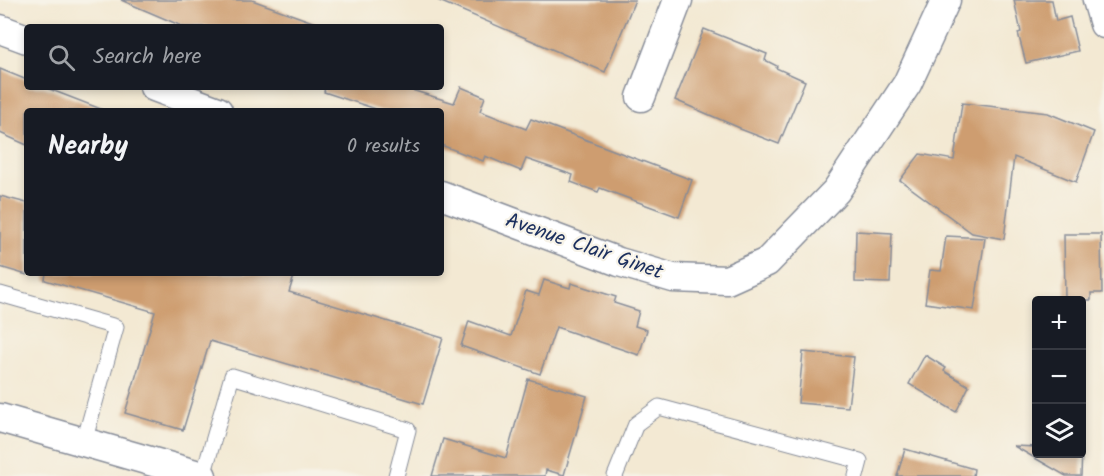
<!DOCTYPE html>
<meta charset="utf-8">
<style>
body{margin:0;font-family:Kalam,sans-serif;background:#242831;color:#f1f3f6}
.controls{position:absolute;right:18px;bottom:18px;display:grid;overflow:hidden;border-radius:6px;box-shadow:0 3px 9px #0003}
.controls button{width:54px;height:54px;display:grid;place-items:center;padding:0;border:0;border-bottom:2px solid #363941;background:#171b24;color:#f1f3f6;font:30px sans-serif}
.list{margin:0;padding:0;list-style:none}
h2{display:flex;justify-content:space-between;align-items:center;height:78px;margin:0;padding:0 24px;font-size:26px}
h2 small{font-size:20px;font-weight:400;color:#9ea1a6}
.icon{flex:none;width:33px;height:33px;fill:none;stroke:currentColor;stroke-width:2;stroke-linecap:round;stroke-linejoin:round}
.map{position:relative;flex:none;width:1104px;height:476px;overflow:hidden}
.search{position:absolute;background:#171b24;box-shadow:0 3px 9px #0003;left:24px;top:24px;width:420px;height:66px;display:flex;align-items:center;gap:15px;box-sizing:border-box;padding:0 21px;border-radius:6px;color:#9ea1a6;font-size:22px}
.panel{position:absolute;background:#171b24;box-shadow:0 3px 9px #0003;left:24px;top:108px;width:420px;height:168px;border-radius:6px}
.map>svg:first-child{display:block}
.building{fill:#ce9d70}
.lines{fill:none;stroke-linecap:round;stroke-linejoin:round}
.lane-casing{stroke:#878c98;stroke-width:17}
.street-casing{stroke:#878c98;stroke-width:31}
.lane{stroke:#fff;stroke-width:15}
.street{stroke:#fff;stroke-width:28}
.labels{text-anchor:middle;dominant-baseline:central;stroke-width:4.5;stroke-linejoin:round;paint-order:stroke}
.street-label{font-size:21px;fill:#1b2f5e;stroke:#f7f3e8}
</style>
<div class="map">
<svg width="1104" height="476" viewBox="0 0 1104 476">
<rect width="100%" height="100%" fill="#f7f3e8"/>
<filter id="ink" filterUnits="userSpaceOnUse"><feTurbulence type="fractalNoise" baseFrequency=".0167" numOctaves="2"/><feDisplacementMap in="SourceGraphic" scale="12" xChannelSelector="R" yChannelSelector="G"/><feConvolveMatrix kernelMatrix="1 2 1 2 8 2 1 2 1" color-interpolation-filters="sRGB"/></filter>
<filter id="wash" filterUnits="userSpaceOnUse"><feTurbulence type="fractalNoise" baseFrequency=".008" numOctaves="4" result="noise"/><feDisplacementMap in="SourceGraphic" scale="24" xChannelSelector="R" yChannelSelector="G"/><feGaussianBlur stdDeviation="1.35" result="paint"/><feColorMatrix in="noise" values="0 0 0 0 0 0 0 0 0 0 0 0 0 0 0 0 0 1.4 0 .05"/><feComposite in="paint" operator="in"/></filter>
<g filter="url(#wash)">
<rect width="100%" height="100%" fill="#f3e9d3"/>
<g id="blocks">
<!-- building -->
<g class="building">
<polygon points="121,0 252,0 318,24 317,27 184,27"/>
<polygon points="437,0 635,0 605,72"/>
<polygon points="1014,0 1052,0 1056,21 1070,17 1078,51 1026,63 1018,33 1021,32"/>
<polygon points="704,29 767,54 765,60 777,66 776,68 805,81 779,144 740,129 740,128 675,100"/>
<polygon points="0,69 27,80 27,87 44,87 101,109 101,111 27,111 27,145 0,133"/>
<polygon points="325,87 402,87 454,103 461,87 485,97 480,111 526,129 531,119 692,180 679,217 600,188 598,192 571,182 573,175 526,159 521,171 485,156 483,161 441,145 441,111 382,111 324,92"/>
<polygon points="962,103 1048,113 1094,132 1076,182 1014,157 1004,239 972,233 900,180 920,154 954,160"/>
<polygon points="0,196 27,203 27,275 0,267"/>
<polygon points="856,231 892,233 890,283 855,282"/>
<polygon points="1064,234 1101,234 1102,293 1091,293 1091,300 1065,300"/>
<polygon points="946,236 985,238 974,310 925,303 930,270 941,271"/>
<polygon points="46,273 295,273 289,292 443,338 423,404 210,341 183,430 125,413 155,312 45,280"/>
<polygon points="544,280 570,288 571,283 616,297 614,303 639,311 635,326 647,330 639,355 556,327 540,374 461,346 469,321 511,336 526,291 539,295"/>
<polygon points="803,352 854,357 848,407 798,403"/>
<polygon points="925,355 946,368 944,371 969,386 956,412 909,384"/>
<polygon points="528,379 587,396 564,475 546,470 545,476 432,476 443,439 506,458"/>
<polygon points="1014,446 1036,447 1036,453 1082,453 1082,451 1081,476 1066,476"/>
<polygon points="905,449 974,469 973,476 897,476"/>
</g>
</g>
</g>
<g filter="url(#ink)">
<use href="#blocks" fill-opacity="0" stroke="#878c98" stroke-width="1.5"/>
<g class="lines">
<!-- lane casing -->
<g class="lane-casing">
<g id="lane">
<polyline points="0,294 116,327 84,442"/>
<polyline points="203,476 232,376 408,430 396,476"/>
<polyline points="615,476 636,424 659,407 860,461 856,476"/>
</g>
</g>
<!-- street casing -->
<g class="street-casing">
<g id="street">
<polyline points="1097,0 1104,24"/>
<polyline points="0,29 27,39"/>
<polyline points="154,87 218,111"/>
<polyline points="641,97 678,0"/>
<polyline points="441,195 619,262 673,278 727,280 767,262 836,191 907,84 946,0"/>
<polyline points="0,418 202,476"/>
</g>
</g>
<!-- lane -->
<use href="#lane" class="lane"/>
<!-- street -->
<use href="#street" class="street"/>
</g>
</g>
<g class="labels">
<!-- street labels -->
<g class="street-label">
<text transform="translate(584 247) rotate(19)">Avenue Clair Ginet</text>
</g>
</g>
</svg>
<div class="controls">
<button>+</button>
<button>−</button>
<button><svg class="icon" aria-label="layers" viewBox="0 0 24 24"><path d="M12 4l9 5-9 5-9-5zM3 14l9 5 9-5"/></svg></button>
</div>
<div class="search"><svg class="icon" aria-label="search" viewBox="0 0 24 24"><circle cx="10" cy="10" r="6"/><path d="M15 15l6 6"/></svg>Search here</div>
<section class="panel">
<h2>Nearby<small>0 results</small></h2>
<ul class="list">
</ul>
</section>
</div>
